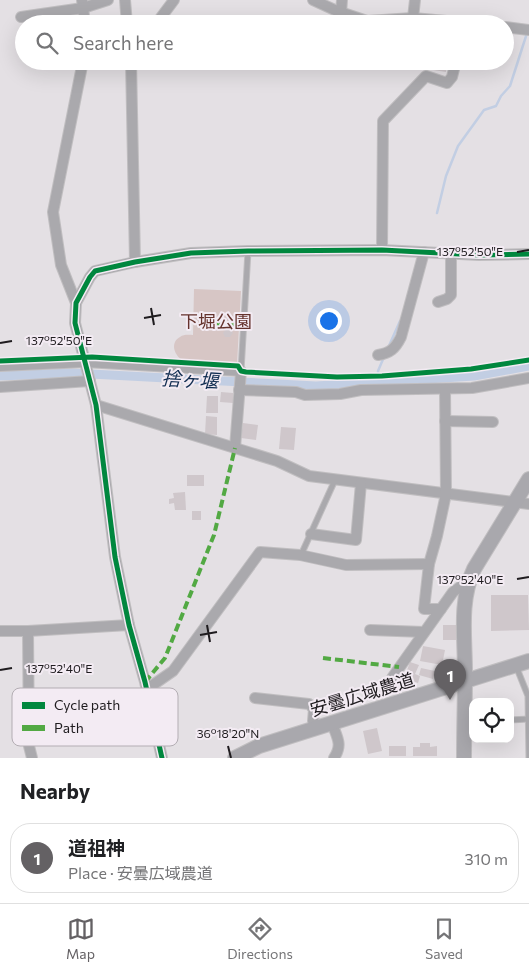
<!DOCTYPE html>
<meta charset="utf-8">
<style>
body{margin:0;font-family:Commissioner,"Noto Sans JP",sans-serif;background:#f2f2f2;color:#202124}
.controls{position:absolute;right:15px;bottom:15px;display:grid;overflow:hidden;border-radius:10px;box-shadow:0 5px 20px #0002}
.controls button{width:45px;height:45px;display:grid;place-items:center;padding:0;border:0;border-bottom:1px solid #e0e0e0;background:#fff;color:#202124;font:25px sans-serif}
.you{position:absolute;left:328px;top:320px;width:18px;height:18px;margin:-12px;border:4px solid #fff;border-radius:50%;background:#1a73e8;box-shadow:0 0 0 8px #1a73e833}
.badge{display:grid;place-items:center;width:32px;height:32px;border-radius:50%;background:#646164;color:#fff;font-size:16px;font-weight:700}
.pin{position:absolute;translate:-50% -41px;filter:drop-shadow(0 1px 2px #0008)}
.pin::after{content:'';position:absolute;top:26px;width:18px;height:15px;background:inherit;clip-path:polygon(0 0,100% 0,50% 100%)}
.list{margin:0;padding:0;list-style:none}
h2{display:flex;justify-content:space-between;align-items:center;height:65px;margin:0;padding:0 20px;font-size:21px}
h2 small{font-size:16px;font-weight:400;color:#757577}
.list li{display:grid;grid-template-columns:32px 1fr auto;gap:15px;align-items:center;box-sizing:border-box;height:70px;margin:0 10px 10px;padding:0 10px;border:1px solid #e0e0e0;border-radius:20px}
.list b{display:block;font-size:19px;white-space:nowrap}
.list p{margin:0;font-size:16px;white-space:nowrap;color:#757577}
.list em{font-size:16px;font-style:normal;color:#757577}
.icon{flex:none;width:28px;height:28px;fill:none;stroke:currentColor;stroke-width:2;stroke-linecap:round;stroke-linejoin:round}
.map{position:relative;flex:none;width:529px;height:758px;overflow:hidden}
.search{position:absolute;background:#fff;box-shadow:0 5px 20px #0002;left:15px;right:15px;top:15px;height:55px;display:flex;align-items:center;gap:12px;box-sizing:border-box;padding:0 18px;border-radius:28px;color:#757577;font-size:19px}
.sheet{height:145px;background:#fff}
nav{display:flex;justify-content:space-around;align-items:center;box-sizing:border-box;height:70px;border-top:1px solid #e0e0e0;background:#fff;font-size:14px;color:#757577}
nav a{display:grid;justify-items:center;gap:2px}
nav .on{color:#646164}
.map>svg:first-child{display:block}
.green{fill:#d7c6c5}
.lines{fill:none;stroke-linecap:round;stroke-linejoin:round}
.stream{stroke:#c2cee3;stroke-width:2.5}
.canal{stroke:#c2cee3;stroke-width:9}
.building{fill:#cfc7cb}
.lane-casing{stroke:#c0bec0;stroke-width:7}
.street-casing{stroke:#c0bec0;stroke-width:12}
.secondary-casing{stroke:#c0bec0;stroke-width:16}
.path{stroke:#a8a6aa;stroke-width:1;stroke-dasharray:5 2.5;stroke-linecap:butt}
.lane{stroke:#aaa9ad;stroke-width:5}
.street{stroke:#aaa9ad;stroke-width:10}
.secondary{stroke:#a9a8ad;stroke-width:14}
.quiet{stroke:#52a943;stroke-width:4;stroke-dasharray:8 4;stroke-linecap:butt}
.cycleway-casing{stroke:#f3ebf3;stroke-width:8}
.cycleway{stroke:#00873e;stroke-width:5}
.ticks{fill:none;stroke:#1f1c1f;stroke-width:2}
.labels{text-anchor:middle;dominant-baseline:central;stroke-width:4;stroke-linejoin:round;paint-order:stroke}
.park-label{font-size:18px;fill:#64322c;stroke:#f3ebf3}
.street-label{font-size:18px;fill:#1f1c1f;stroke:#f3ebf3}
.water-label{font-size:19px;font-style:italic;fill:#112d51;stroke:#f3ebf3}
.key{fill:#f3ebf3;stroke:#b3adb3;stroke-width:1}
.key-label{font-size:14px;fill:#1f1c1f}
.ticks-label{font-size:12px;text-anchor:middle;fill:#1f1c1f;stroke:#f3ebf3;stroke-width:4;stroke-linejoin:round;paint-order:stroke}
</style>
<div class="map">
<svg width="529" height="758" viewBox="0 0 529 758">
<rect width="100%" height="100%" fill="#e4e0e4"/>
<!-- green -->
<path class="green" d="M 194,289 L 241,291 L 237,364 L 184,361 C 175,357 169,343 180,337 C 184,334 189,335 193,335 Z"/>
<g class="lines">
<!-- stream -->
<g class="stream">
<polyline points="437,213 446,176 458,146 484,110 496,106 501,96 510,86 527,33"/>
<polyline points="388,348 400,321"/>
<polyline points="379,382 378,371 384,357"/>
</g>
<!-- canal -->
<polyline class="canal" points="0,376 72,373 316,386 474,376 529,366"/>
</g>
<!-- building -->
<g class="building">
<polygon points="429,61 447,61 446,72 427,69"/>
<polygon points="226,329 231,329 233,333 230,337 225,337 223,333"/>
<polygon points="221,392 233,393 233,403 220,402"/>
<polygon points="207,396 218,396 218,413 206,413"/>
<polygon points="206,416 217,417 217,435 205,434"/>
<polygon points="243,423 258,425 256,440 241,438"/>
<polygon points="281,427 296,428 294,450 279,449"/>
<rect x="187" y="475" width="17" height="11"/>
<polygon points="185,492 186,510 175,510 174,503 169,504 169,499 174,498 173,493"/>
<rect x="192" y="511" width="9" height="9"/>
<polygon points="491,595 528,595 529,630 491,631"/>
<rect x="443" y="625" width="13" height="15"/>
<polygon points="423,646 445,650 442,665 420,661"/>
<polygon points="410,662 419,665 415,674 420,676 418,683 406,679 408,674 406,673"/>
<polygon points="421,668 435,671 433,679 419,675"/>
<polygon points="377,728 382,751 368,754 363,731"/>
<polygon points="420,743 430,743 430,747 437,746 437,756 413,756 413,747 420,747"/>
<rect x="389" y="746" width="17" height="10"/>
</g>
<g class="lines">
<!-- lane casing -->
<g class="lane-casing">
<g id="lane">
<polyline points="241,371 248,251"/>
<polyline points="301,555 335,480"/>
<polyline points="516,666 528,696 529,758"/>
<polyline points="510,720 529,719"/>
</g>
</g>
<!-- street casing -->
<g class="street-casing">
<g id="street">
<polyline points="82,0 85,24"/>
<polyline points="125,0 127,24"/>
<polyline points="313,0 337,11 367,21 413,18 480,24"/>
<polyline points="341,13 342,0"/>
<polyline points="21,17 83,8 108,0"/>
<polyline points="413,18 415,0"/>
<polyline points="156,24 174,0"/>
<polyline points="505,27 529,30"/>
<polyline points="131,61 135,262"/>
<polyline points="382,250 383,121 426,76 447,83 452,77 456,61"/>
<polyline points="438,302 447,299 451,295 451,253"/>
<polyline points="76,303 61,265 53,212 83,61"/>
<path d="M 378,355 C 390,353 395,349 401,337 L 424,252"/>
<polyline points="0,366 85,362 241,371 235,448"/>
<polyline points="0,387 90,381"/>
<polyline points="239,390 296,392 305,395 340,394 361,390 472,388 529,378"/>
<polyline points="96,405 277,461 309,476 529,504"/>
<polyline points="445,421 493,422"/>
<polyline points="311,534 356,540 361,483"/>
<polyline points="441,609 424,609 429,564 437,536 446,494 445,389"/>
<polyline points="370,630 424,632"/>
<polyline points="0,631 28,631 129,625"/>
<polyline points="28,631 29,746 32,758"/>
<polyline points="392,678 453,592 468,581"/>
<polyline points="147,689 173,671 260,552 300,555 346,565 429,564"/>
<polyline points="255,698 309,704 314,709 313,721"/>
<path d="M 332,723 C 337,738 343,744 334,758"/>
<polyline points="162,758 145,682 129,625 115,557 96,405 75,323 76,303 90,277 95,271 135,262 191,253 248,251 382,250 479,255 529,254"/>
</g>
</g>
<!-- secondary casing -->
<g class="secondary-casing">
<g id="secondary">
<polyline points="235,758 259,746 529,661"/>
<path d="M 464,758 C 464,730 465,701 465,672 C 465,638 459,601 474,569 L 529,479"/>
</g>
</g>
<!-- path -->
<polyline class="path" points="379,695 385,686"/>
<!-- lane -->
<use href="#lane" class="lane"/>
<!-- street -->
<use href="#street" class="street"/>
<!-- secondary -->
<use href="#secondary" class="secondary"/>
<!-- quiet -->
<g class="quiet">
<polyline points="205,324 243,325"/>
<polyline points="323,658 399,667"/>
<polyline points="145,682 165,658 214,535 235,448"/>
</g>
<!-- cycleway casing -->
<g class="cycleway-casing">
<g id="cycleway">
<polyline points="0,361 92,357 238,366 241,371 246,372 337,377 382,376 471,369 529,360"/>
<polyline points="162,758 145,682 129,625 115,557 96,405 75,323 76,303 90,277 95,271 135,262 191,253 248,251 382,250 479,255 529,254"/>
</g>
</g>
<!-- cycleway -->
<use href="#cycleway" class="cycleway"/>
</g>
<!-- ticks -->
<path class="ticks" d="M 517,252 L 529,250M 151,308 L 154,325M 144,318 L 161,315M 0,343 L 12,341M 517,579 L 529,577M 207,625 L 210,642M 200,635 L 217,632M 0,670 L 12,668M 228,746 L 231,758"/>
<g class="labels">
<!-- park labels -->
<g class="park-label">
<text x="216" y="321">下堀公園</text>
</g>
<!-- street labels -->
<g class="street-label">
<text transform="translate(362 694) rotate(-17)">安曇広域農道</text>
</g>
<!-- water labels -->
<g class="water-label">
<text transform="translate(190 379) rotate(3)">捨ヶ堰</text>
</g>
</g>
<!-- legend -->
<rect x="12" y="688" width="166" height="58" rx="8" class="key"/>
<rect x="22" y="702" width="23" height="7" fill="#00873e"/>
<rect x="22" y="725" width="23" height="6" fill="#52a943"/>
<g class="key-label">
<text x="54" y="710">Cycle path</text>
<text x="54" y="733">Path</text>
</g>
<g class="ticks-label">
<text x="470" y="256">137°52'50"E</text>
<text x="59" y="345">137°52'50"E</text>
<text x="470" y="584">137°52'40"E</text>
<text x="59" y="673">137°52'40"E</text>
<text x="228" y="738">36°18'20"N</text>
</g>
</svg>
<div class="controls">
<button><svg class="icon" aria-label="locate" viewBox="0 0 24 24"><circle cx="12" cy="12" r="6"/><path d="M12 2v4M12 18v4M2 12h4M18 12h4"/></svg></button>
</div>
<div class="you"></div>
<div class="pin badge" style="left:450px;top:700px">1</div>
<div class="search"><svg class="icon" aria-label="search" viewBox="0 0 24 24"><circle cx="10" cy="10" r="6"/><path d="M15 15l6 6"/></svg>Search here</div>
</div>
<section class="sheet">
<h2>Nearby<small></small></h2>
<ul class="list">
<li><span class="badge">1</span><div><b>道祖神</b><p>Place · 安曇広域農道</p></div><em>310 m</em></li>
</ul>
</section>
<nav>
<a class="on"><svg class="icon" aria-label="map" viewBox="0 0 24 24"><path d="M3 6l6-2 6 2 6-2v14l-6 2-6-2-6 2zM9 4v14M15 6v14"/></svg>Map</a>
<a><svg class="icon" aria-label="directions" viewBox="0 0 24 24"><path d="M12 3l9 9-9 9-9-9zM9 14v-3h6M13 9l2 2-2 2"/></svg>Directions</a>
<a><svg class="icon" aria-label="saved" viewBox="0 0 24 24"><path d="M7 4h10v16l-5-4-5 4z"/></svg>Saved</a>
</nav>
